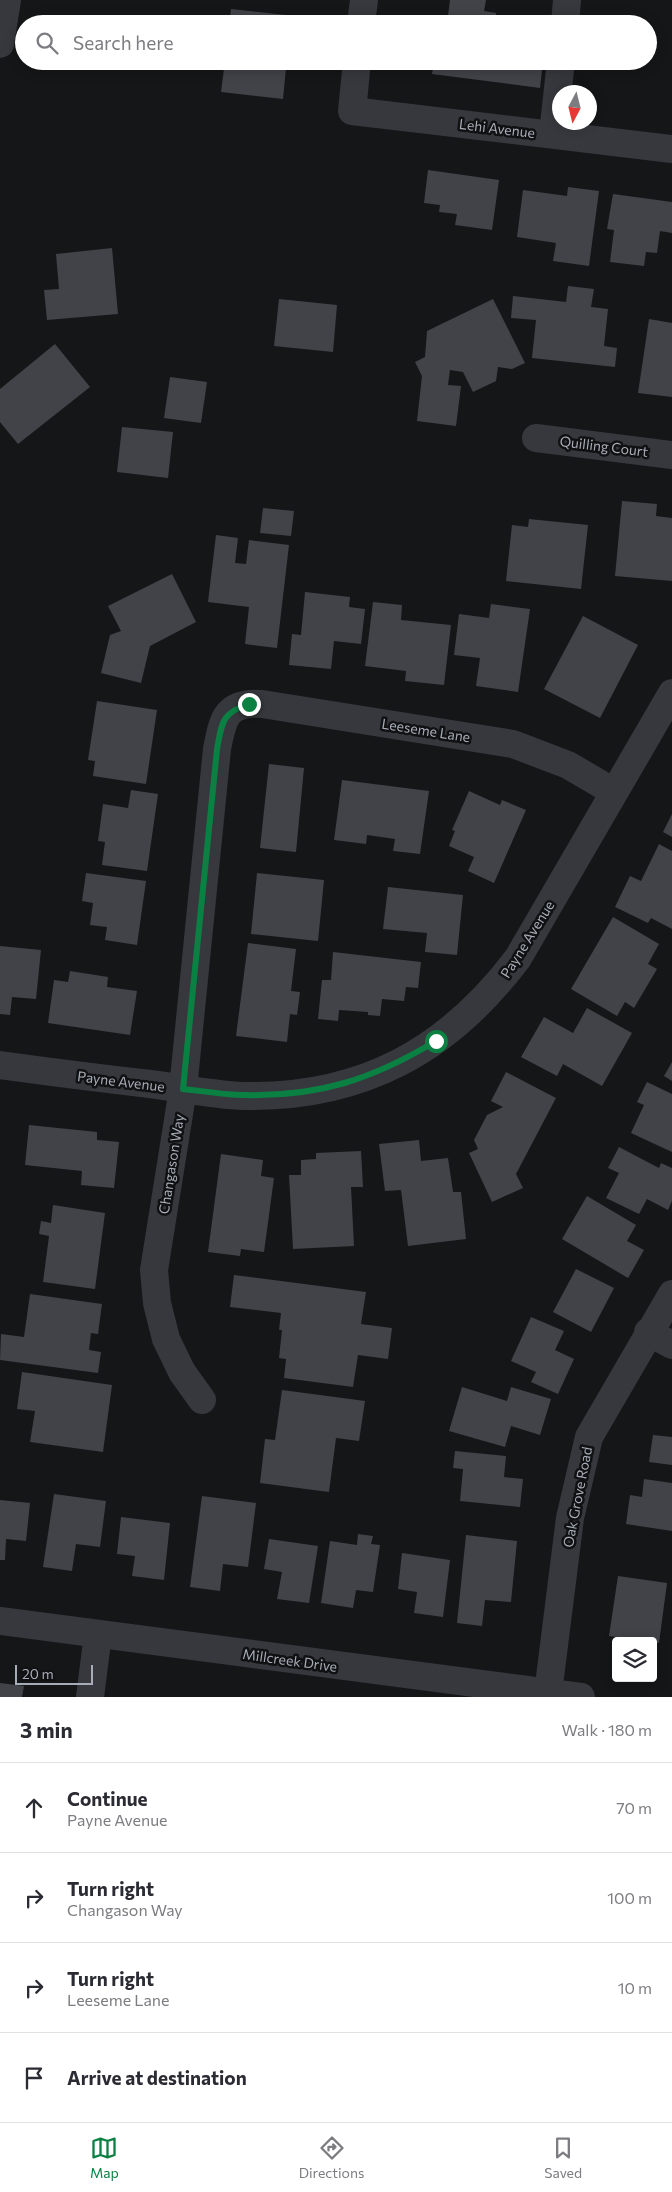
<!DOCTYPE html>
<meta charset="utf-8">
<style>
body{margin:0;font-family:Commissioner,sans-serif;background:#f2f2f3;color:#2b2b33}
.controls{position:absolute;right:15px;bottom:15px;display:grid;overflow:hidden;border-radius:5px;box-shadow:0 2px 12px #0003}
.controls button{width:45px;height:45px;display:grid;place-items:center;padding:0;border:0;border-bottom:1px solid #e1e1e2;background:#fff;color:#2b2b33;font:25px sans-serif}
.compass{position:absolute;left:552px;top:85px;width:45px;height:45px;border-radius:50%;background:#fff;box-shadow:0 2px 12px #0003;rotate:187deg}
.scale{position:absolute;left:15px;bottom:12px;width:78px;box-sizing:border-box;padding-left:5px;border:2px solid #a7adb8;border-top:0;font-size:14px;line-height:18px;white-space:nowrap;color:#a7adb8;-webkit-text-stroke:4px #101112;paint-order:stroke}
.stop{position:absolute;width:15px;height:15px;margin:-11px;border:4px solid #0b8043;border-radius:50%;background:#fff}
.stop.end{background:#0b8043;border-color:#fff;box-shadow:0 1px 5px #0008}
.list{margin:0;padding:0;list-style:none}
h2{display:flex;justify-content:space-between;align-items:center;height:65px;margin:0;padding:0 20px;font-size:21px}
h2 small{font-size:16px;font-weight:400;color:#7c7c81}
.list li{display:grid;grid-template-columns:32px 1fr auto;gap:15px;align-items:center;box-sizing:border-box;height:90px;padding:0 20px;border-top:1px solid #e1e1e2}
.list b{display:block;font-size:19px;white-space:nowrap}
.list p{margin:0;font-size:16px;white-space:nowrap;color:#7c7c81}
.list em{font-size:16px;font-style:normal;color:#7c7c81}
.icon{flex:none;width:28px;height:28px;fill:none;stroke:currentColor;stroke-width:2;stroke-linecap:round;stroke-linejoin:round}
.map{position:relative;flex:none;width:672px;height:1697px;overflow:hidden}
.search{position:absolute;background:#fff;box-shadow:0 2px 12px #0003;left:15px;right:15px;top:15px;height:55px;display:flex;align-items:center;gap:12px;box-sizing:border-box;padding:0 18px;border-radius:28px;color:#7c7c81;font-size:19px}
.sheet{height:425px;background:#fff}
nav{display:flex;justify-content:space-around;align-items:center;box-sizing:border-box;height:70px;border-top:1px solid #e1e1e2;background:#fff;font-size:14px;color:#7c7c81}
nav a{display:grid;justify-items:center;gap:2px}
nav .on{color:#0b8043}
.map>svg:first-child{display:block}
.building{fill:#414348}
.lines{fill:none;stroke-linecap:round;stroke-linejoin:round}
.minor{stroke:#36383d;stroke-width:28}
.route{stroke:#0b8043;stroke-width:6}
.labels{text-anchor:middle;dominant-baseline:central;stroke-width:5;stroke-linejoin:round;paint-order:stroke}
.street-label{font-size:14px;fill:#a7adb8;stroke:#101112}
</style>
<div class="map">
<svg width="672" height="1697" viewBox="0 0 672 1697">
<rect width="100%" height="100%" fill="#151617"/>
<!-- building -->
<g class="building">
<polygon points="450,0 486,0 484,11 496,13 495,24 447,24"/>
<polygon points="231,9 304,17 303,24 229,24"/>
<polygon points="225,61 259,61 259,65 286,68 283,99 221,92"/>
<polygon points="434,61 543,61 540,88 432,74"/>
<polygon points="428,170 499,180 492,230 455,225 457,214 439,212 440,205 424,203"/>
<polygon points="568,187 599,191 589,266 553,261 556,243 517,237 523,190 567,196"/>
<polygon points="613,194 672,202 672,233 660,231 657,253 646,252 644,266 610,262 614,230 607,229"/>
<polygon points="112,248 118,314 47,320 44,290 59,289 56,254"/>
<polygon points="568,286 594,289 591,307 608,309 604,346 617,348 615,367 532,358 536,320 511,318 513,296 566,302"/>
<polygon points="279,299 337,305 333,352 274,346"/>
<polygon points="493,299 525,363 512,369 498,367 496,381 473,392 463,372 450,370 448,385 461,386 456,426 417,421 422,376 415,362 425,357 427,331"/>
<polygon points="649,319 672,323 672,397 638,393"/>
<polygon points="55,344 90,387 18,444 0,422 0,389"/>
<polygon points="170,377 207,382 201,423 164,418"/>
<polygon points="122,427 173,432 168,478 117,472"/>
<polygon points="622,501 657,504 656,516 672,518 672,581 615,576"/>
<polygon points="263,508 294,511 291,536 260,533"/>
<polygon points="529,519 588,525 581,589 506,581 512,525 528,527"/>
<polygon points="216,535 238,538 235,563 246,564 249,540 289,545 277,648 245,644 249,607 208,602"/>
<polygon points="172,574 196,622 150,646 141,683 101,673 110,635 121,631 108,606"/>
<polygon points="305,592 350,597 349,607 365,609 361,644 334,641 331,669 289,665 292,634 301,635"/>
<polygon points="373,602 402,605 401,620 451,625 444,685 405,681 406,671 365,666"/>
<polygon points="491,604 530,609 518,692 476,686 480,658 454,655 459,614 489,618"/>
<polygon points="583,616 638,645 600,718 544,689"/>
<polygon points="97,701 157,710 146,784 93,776 95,761 88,760"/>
<polygon points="269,764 304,768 296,852 260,848"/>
<polygon points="342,780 429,791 420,854 393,851 395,839 367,835 366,844 334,840"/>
<polygon points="131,790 158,794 147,871 102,865 105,842 98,841 103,804 128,808"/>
<polygon points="469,791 500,805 502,800 526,810 494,883 468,871 474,857 449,846 455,831 452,830"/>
<polygon points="672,814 672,837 663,832"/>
<polygon points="659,844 672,851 672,929 651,918 648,923 615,907 630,876 641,881"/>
<polygon points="86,873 146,881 137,945 105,940 107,927 90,925 93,903 82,901"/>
<polygon points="257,873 324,880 318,941 251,934"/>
<polygon points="388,887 463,895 457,955 425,952 427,933 383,929"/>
<polygon points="613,917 659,944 648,964 657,969 634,1008 625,1002 617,1016 571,989"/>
<polygon points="248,943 296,949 291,991 300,992 297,1015 290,1014 287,1042 236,1036"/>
<polygon points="0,946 41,950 36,999 12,997 10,1015 0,1014"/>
<polygon points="333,952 421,962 418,988 406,987 404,1001 382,999 380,1016 368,1015 368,1012 339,1010 338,1021 318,1019 322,980 331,980"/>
<polygon points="70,971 108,977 107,987 137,991 130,1035 48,1023 54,980 68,982"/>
<polygon points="587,1008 632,1033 602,1086 563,1064 557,1076 521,1057 544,1017 573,1033"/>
<polygon points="672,1062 672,1081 664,1076"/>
<polygon points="506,1072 556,1098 516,1174 523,1188 492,1202 469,1153 478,1149 474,1140 487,1115 503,1107 491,1101"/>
<polygon points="647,1082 672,1094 672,1152 631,1133 644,1105 637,1102"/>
<polygon points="29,1125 97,1132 97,1140 119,1142 114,1188 81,1185 82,1171 25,1165"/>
<polygon points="419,1140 421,1161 448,1158 453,1192 461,1192 466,1239 408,1246 401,1190 385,1191 379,1144"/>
<polygon points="619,1147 659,1168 661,1163 672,1168 672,1201 668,1210 647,1199 639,1214 606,1198 619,1173 608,1168"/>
<polygon points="361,1151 363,1187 351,1187 354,1246 293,1249 289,1175 301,1175 301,1160 316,1159 316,1153"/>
<polygon points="221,1154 263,1160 261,1176 274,1178 264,1252 241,1249 240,1256 208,1252"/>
<polygon points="587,1196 636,1225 627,1241 644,1250 628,1278 562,1239"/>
<polygon points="53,1205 105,1213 95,1289 43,1282 49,1236 39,1234 41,1221 51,1223"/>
<polygon points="576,1269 614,1288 591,1332 553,1312"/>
<polygon points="234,1275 366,1292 361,1324 392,1328 388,1359 358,1355 353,1387 284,1378 286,1359 279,1358 282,1330 279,1330 281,1313 230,1307"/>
<polygon points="30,1294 102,1304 98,1334 91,1333 89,1350 101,1352 98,1373 0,1360 1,1334 24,1337"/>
<polygon points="531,1317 564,1331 555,1350 574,1359 558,1394 531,1382 536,1372 511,1361"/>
<polygon points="22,1372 112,1385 103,1452 30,1442 35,1411 17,1409"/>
<polygon points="462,1387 507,1401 511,1387 551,1399 540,1435 511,1426 505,1447 449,1431"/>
<polygon points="282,1390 365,1401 359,1441 336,1438 329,1492 260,1483 265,1439 275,1440"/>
<polygon points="653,1435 672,1437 672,1465 649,1462"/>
<polygon points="455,1451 506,1456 504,1477 523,1479 520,1507 460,1501 463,1469 453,1468"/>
<polygon points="644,1479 672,1483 672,1531 626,1524 630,1495 642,1497"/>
<polygon points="54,1494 106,1501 100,1547 76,1544 72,1571 43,1567"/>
<polygon points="202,1496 256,1503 248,1567 223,1564 220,1591 190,1587"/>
<polygon points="0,1500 30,1503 26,1541 6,1539 5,1560 0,1560"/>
<polygon points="121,1517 170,1523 164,1580 132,1576 135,1556 117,1554"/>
<polygon points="358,1534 373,1536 371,1544 380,1545 373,1592 356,1590 353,1608 321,1603 330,1541 357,1545"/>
<polygon points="466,1535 517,1541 511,1602 485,1600 482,1626 457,1623"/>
<polygon points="269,1539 318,1546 309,1603 277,1599 282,1572 264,1569"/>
<polygon points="402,1553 450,1560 443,1617 414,1613 417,1592 398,1589"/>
<polygon points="618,1576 667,1583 659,1643 609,1636"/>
<polygon points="0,1683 24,1686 22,1697 0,1697"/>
</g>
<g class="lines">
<!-- minor -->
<g class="minor">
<polyline points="361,24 364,0"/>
<polyline points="565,24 567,0"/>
<polyline points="0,44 7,0"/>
<polyline points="357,61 352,111 672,149"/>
<polyline points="553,134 561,61"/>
<polyline points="536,438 672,455"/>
<path d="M 0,1065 C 50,1072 100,1078 150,1084 C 181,1088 213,1095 244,1096 C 362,1098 448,1051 518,958 L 672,693"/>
<polyline points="648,1332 672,1345"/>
<path d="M 202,1400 L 182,1372 L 166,1339 L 157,1303 L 154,1270 L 183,1089 L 217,749 C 223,719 225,702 262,704 L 513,744 L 568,765 L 614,792"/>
<polyline points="0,1621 581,1697"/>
<polyline points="548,1693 570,1518 589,1437 672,1294"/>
<polyline points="90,1697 98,1634"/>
</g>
</g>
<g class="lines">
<!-- route -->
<path class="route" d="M 249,704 C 221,713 222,723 217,749 L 183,1089 C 203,1091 224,1095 244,1095 C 319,1097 373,1079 436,1041"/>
</g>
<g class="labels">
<!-- street labels -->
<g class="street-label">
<text transform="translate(497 128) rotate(7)">Lehi Avenue</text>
<text transform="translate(604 446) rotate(7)">Quilling Court</text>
<text transform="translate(426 730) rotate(9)">Leeseme Lane</text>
<text transform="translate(527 939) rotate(-58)">Payne Avenue</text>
<text transform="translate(121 1081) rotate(7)">Payne Avenue</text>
<text transform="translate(171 1164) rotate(-81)">Changason Way</text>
<text transform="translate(577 1497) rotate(-79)">Oak Grove Road</text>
<text transform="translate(290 1660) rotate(8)">Millcreek Drive</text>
</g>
</g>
</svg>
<div class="controls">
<button><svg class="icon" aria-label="layers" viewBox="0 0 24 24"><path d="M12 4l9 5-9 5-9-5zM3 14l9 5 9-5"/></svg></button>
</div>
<svg class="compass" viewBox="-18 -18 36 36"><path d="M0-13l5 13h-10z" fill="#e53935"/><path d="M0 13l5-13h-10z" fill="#7c7c81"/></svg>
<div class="scale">20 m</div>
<div class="stop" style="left:436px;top:1041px"></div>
<div class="stop end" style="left:249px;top:704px"></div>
<div class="search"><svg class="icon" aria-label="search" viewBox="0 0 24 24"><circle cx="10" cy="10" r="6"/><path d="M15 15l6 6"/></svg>Search here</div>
</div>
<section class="sheet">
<h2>3 min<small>Walk · 180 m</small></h2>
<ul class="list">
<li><svg class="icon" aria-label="ahead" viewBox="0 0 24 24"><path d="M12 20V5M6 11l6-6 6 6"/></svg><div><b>Continue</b><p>Payne Avenue</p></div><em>70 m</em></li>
<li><svg class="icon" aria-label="right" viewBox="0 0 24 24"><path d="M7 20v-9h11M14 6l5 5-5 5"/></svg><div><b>Turn right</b><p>Changason Way</p></div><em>100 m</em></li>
<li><svg class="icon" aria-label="right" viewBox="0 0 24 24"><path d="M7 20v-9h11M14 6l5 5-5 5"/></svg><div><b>Turn right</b><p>Leeseme Lane</p></div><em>10 m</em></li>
<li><svg class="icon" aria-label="arrive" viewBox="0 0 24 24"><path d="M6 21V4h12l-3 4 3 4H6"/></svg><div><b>Arrive at destination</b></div></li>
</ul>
</section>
<nav>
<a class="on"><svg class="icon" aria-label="map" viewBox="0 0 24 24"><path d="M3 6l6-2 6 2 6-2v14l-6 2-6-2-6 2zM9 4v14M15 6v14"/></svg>Map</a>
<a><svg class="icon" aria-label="directions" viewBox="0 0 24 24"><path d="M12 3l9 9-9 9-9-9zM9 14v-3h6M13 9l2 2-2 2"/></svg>Directions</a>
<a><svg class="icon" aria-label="saved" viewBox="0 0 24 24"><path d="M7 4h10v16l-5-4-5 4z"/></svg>Saved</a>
</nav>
